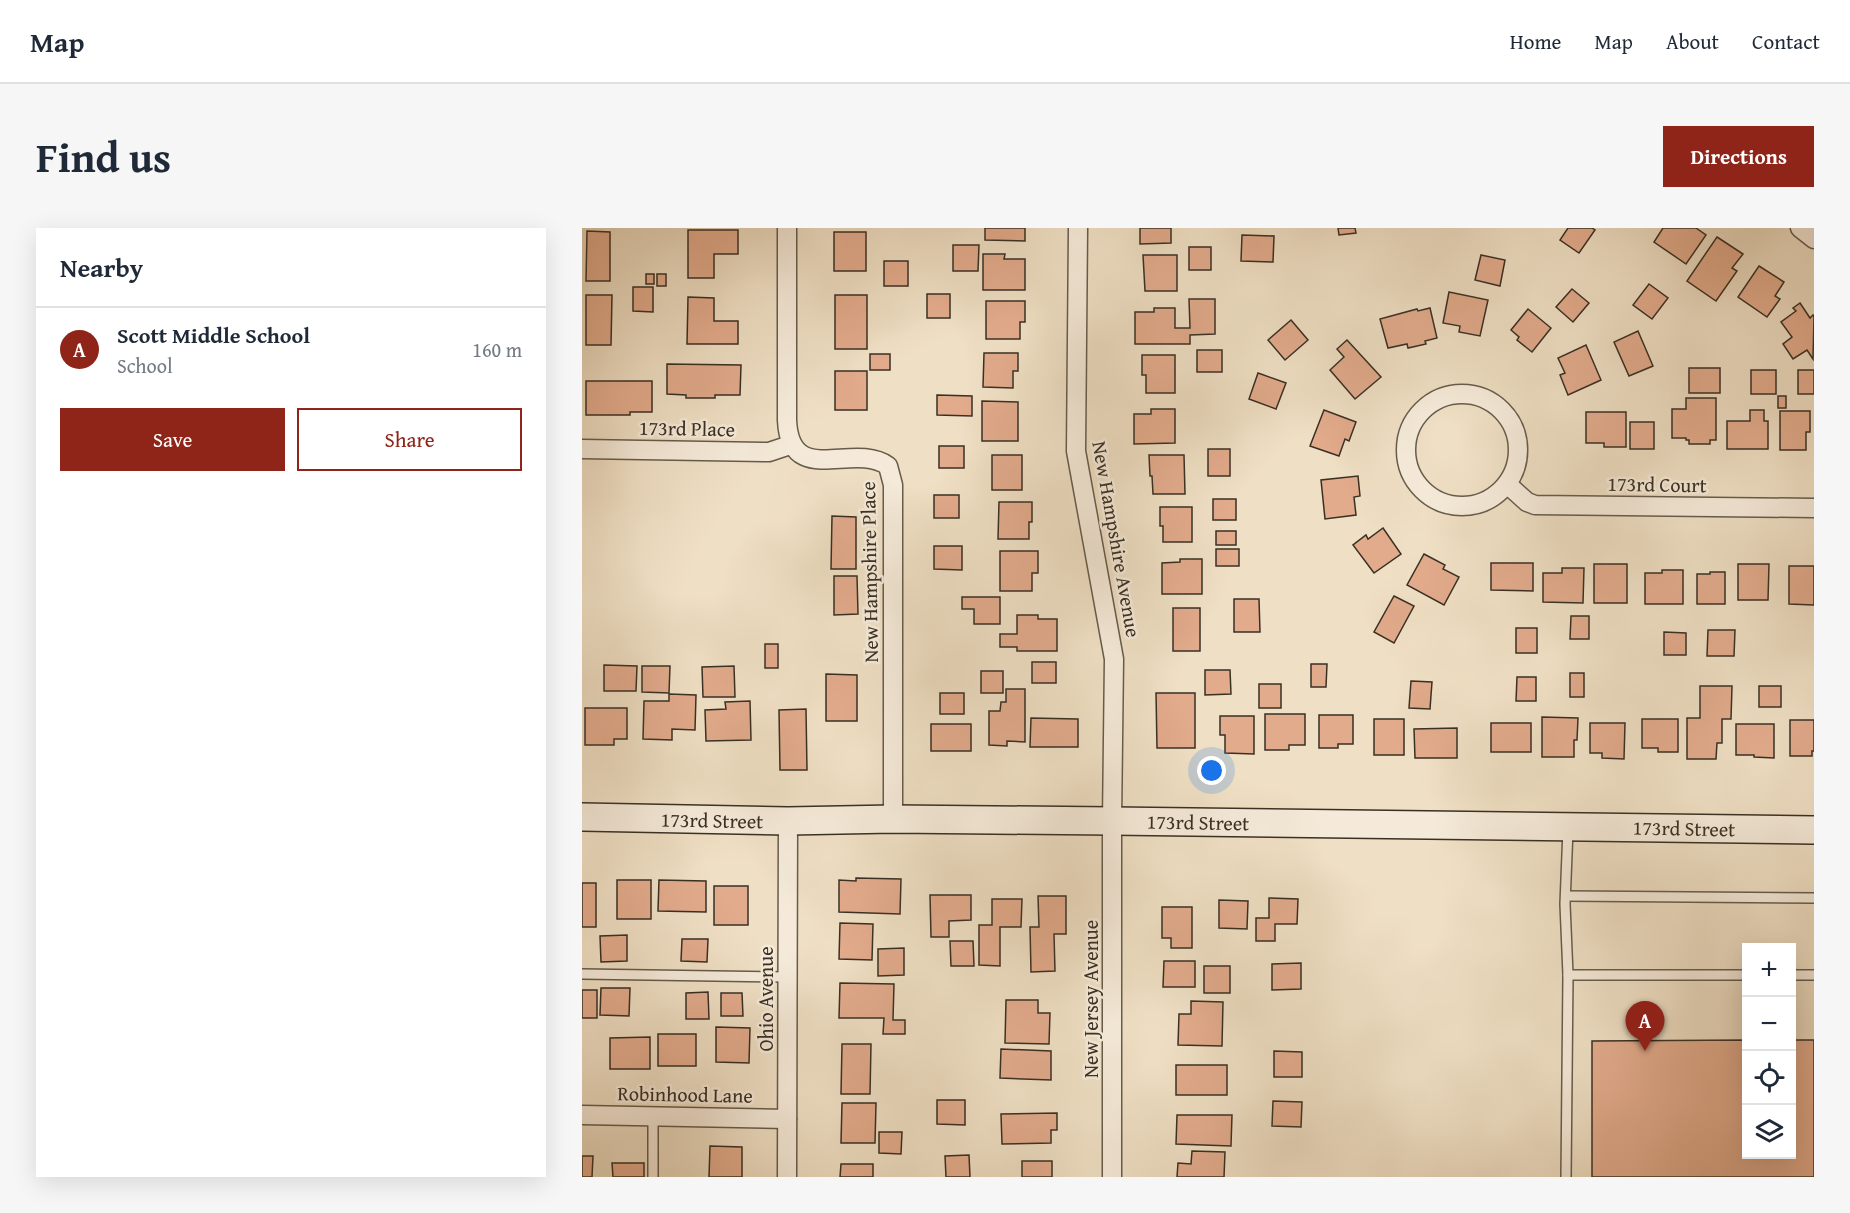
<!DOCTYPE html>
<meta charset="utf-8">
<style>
body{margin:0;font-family:"Gentium Book Plus",serif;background:#f6f6f7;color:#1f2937}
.controls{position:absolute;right:18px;bottom:18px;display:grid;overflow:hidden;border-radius:0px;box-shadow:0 6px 24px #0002}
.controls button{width:54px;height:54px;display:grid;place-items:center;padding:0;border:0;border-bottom:2px solid #e0e1e3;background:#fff;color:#1f2937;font:30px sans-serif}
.you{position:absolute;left:630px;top:543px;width:21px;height:21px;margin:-15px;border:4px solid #fff;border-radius:50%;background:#1a73e8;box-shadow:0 0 0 9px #1a73e833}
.badge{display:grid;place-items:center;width:39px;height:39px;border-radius:50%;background:#8f2418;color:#fff;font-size:20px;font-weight:700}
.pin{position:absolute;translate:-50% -50px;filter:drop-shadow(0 2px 3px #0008)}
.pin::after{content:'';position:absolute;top:32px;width:21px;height:18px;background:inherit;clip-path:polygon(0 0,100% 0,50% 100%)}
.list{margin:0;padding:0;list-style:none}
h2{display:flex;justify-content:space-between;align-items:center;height:78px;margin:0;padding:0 24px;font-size:26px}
h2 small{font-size:20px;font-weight:400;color:#747a83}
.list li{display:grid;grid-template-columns:39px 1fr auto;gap:18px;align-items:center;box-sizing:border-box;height:84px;padding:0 24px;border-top:2px solid #e0e1e3}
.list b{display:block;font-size:22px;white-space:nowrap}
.list p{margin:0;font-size:20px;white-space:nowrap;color:#747a83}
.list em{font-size:20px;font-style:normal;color:#747a83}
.actions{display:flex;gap:12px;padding:18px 24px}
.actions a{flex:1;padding:14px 0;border:2px solid #8f2418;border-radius:0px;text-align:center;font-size:21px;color:#8f2418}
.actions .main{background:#8f2418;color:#fff}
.icon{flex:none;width:33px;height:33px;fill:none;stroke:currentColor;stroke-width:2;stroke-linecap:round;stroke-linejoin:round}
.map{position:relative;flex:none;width:1232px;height:949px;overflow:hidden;border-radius:0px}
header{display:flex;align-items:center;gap:36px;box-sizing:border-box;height:84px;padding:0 30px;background:#fff;border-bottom:2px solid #e0e1e3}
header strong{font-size:28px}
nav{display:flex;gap:33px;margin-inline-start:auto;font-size:21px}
.intro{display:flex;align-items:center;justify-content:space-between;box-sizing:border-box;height:144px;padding:0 36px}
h1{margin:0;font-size:42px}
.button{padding:15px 27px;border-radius:0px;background:#8f2418;color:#fff;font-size:21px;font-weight:700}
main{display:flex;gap:36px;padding:0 36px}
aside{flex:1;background:#fff;border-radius:0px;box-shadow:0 6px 24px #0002}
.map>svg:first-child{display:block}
.building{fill:#e2ab8c;stroke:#393024;stroke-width:1.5}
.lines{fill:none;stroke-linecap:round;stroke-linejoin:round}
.lane-casing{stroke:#665c4c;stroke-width:12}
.street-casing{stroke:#665c4c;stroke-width:21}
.secondary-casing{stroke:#393024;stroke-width:30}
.lane{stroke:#f5ead9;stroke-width:9}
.street{stroke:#f5ead9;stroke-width:18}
.secondary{stroke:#f5ead9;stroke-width:27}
.labels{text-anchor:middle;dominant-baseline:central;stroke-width:5;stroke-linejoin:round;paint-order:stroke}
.street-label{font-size:20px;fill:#393024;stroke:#f5ead9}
</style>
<header>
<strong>Map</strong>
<nav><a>Home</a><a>Map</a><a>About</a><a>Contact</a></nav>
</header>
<div class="intro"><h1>Find us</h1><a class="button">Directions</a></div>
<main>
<aside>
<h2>Nearby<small></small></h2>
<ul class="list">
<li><span class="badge">A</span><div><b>Scott Middle School</b><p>School</p></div><em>160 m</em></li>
</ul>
<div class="actions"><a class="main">Save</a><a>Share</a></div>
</aside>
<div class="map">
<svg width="1232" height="949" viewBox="0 0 1232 949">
<rect width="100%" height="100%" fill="#efdfc4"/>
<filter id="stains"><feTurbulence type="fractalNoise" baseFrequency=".00333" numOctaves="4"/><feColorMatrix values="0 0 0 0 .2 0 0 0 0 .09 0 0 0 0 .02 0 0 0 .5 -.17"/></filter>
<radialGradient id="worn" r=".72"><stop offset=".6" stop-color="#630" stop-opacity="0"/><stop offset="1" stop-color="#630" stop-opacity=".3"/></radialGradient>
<!-- building -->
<g class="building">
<polygon points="403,0 443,0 443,13 403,12"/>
<polygon points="558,0 589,0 589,15 558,16"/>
<polygon points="756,0 773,0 774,5 757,7"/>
<polygon points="986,0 1010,0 1013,2 997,25 978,12"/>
<polygon points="1081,0 1114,0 1124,7 1104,36 1072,14"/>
<polygon points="106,2 156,2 156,26 132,26 132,50 106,50"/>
<polygon points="5,3 28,4 28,53 4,53"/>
<rect x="252" y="4" width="32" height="39"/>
<polygon points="660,7 692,8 691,34 659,33"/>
<polygon points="1135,9 1161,26 1150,40 1155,43 1134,73 1105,53"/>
<polygon points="371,17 397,17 396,43 371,43"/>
<rect x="607" y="19" width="22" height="23"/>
<polygon points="401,26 423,26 422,31 443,31 443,62 401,62"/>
<polygon points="561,27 595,27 595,63 563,63"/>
<polygon points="899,27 923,32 918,58 893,52"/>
<rect x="302" y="33" width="24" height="25"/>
<polygon points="1177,38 1202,54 1193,68 1198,71 1185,89 1156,69"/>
<rect x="64" y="46" width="8" height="10"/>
<rect x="75" y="46" width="9" height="12"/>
<polygon points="1067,56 1086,70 1070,91 1051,77"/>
<polygon points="51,59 71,59 71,84 51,83"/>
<polygon points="990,61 1007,75 991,94 974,79"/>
<polygon points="867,64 906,72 898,108 877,104 878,98 861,95"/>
<rect x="345" y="66" width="23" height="24"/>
<polygon points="4,67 30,67 29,117 4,117"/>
<rect x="253" y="67" width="32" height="54"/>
<polygon points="106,69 132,70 132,93 156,93 156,116 105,116"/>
<polygon points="607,71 633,71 633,106 608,107 608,116 553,116 553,84 572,84 572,80 593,80 593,100 608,100"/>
<polygon points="404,73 443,73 443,94 438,94 438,111 404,111"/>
<polygon points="1218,75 1228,90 1231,87 1232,89 1231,131 1225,122 1211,131 1201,116 1210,109 1199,94 1214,83 1211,80"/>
<polygon points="848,80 855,110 843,113 844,116 826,120 825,116 806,120 798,91 835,81 836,83"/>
<polygon points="946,81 969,100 950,124 935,112 937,109 929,102"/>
<polygon points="709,92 726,112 703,132 686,112"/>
<polygon points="1056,103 1071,138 1047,148 1032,114"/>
<polygon points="765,112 799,149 773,171 748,142 762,129 755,121"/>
<polygon points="1004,117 1019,152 986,167 978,147 983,145 976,130"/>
<rect x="615" y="122" width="25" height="22"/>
<polygon points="402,125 436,125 436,143 431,143 431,160 401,159"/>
<rect x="288" y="126" width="20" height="16"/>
<polygon points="560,127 593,127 593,165 564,165 564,147 560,147"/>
<polygon points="85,136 159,137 158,167 133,167 133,170 104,170 104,167 85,166"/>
<rect x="1107" y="140" width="31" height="25"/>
<rect x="1169" y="142" width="25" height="24"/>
<rect x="1216" y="142" width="16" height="24"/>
<rect x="253" y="143" width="32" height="39"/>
<polygon points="676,145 704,155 694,181 667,171"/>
<polygon points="4,153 70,153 70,184 48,184 48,187 4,187"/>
<polygon points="355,167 390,168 390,188 355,187"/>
<rect x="1196" y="168" width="8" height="12"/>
<polygon points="1104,170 1134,170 1134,212 1128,212 1128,216 1107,216 1107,212 1104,212 1104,210 1090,210 1090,181 1104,181"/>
<polygon points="400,173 436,174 436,213 400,213"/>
<polygon points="569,181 593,181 593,215 552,216 552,186 569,186"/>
<polygon points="742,182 774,194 767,213 763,211 757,228 728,218"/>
<polygon points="1168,182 1182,182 1182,193 1186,193 1186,221 1145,221 1145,193 1168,193"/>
<polygon points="1198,183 1228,183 1228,204 1224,204 1224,222 1198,222"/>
<polygon points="1004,184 1044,184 1044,219 1022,219 1022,215 1004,215"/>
<rect x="1048" y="194" width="24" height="27"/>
<rect x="357" y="218" width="25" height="22"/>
<rect x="626" y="221" width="22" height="27"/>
<rect x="410" y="227" width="30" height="35"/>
<polygon points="567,227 602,227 603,266 571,266 570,248 568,248"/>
<polygon points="776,248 778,268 772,269 774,287 743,291 739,252"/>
<rect x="352" y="267" width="25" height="23"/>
<rect x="631" y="271" width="23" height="21"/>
<polygon points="417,274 450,274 450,294 447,294 447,311 416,311"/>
<polygon points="578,279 610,279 610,314 581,314 581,298 578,298"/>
<polygon points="250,288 274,289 274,341 249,341"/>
<polygon points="801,300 819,326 792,345 771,317 784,307 786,311"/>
<rect x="634" y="303" width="20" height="14"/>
<polygon points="352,318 380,318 380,342 352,341"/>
<rect x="634" y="321" width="23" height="17"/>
<polygon points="418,323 456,323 456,345 450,345 450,363 418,363"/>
<polygon points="842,326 863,337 861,341 877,349 862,377 825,357"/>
<polygon points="598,331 620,331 620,366 580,366 580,335 598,334"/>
<polygon points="909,335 951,335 951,363 909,362"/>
<rect x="1012" y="336" width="33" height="39"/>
<polygon points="1156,336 1187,336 1186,372 1156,372"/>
<polygon points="1207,338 1232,338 1232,377 1207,376"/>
<polygon points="980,340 1002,340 1001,375 961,374 961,345 980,345"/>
<polygon points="1080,342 1101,342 1101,376 1063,376 1063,345 1080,345"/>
<polygon points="1128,344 1143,344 1143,376 1115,376 1115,346 1128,346"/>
<polygon points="252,348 275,348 276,386 252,387"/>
<polygon points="812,368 832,378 812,415 792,404"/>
<polygon points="380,369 418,369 418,396 392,396 392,381 380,381"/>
<polygon points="652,371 677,371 678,404 652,404"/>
<rect x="591" y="380" width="27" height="43"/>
<polygon points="435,387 456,387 456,391 475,391 475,423 435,423 435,419 418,419 418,406 435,406"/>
<polygon points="989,388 1007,388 1007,411 988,411"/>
<rect x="934" y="400" width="21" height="25"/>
<polygon points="1126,402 1153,402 1152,428 1125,428"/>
<polygon points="1082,404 1104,405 1104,427 1082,427"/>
<rect x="183" y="416" width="13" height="24"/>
<rect x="450" y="434" width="24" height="21"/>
<polygon points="729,436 745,436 744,459 729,459"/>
<polygon points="22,437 55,438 54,463 22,463"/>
<polygon points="60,438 88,438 87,465 60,464"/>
<polygon points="152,438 153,469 121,469 120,439"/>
<polygon points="623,442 648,442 649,466 623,467"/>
<rect x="399" y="443" width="22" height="22"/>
<rect x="988" y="445" width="14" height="24"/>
<polygon points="244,446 275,447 275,493 244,493"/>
<polygon points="935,449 954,449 954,473 934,473"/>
<polygon points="829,453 850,454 848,481 827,480"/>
<rect x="677" y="456" width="22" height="24"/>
<polygon points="1118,458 1150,458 1149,491 1140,491 1140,515 1135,515 1134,531 1105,531 1105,490 1118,490"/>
<rect x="1177" y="458" width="22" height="21"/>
<polygon points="424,461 443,461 443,514 425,513 425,518 407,517 407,483 418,483 419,474 424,474"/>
<rect x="358" y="465" width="24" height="21"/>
<polygon points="574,465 613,465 613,520 575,520"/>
<polygon points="87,466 114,467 113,502 90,501 90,512 61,511 62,473 87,473"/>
<polygon points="168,473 169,512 124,513 123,482 144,481 143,474"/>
<polygon points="3,480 45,480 45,511 32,511 32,517 3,517"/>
<polygon points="224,481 225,542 198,542 197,482"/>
<polygon points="683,486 723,486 723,517 707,517 707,522 683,522"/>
<polygon points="737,487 771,487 771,516 756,516 756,520 737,520"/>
<polygon points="638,488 672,488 672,526 643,525 643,507 638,507"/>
<polygon points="960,489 996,490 995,512 992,512 992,529 960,529"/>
<polygon points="449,490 496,491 496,519 448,519"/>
<rect x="792" y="491" width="30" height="36"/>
<polygon points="1060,491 1096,491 1096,524 1076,524 1076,520 1060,520"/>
<polygon points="1208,492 1232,492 1232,523 1230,523 1230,528 1208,528"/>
<rect x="909" y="495" width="40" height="29"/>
<polygon points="1008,495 1043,495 1042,531 1020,530 1020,525 1008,525"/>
<rect x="349" y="496" width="40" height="27"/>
<polygon points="1154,496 1192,496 1192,530 1172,529 1172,527 1154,527"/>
<polygon points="875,500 875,530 833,530 832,501"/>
<polygon points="274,650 319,651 318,686 257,684 257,652 274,653"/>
<rect x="35" y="652" width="34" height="39"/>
<polygon points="77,652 124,653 124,684 76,683"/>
<rect x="0" y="655" width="14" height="44"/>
<rect x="132" y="658" width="34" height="39"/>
<polygon points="348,667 389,667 389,692 367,693 367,709 349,709"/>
<polygon points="456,668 484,668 484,706 472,706 473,743 449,744 448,699 457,699"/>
<polygon points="687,670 716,671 715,696 693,696 693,713 674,713 674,690 687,690"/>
<polygon points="410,671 440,671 439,699 418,699 418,738 397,737 397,697 410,697"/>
<polygon points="637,672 666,673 665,701 637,700"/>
<polygon points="580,679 610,679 610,720 589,720 589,710 580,710"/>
<polygon points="258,695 291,696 290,732 257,731"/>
<polygon points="45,707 45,733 19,734 18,708"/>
<polygon points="100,711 126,711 125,734 99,733"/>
<polygon points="368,713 391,713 392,738 369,738"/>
<polygon points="322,720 322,747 296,748 296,721"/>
<polygon points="582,733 613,733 613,759 581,759"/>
<polygon points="719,735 719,761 690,762 690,736"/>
<rect x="622" y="738" width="26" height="27"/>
<polygon points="258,755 312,756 311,792 323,792 323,806 301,806 302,790 257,790"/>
<polygon points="19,760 48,760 47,788 18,787"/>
<rect x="0" y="762" width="15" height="28"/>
<polygon points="126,764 127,791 104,791 104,765"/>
<polygon points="139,765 160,765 161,788 139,788"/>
<polygon points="424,772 456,772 456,785 468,785 467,816 423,815"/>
<polygon points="609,773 641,774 640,818 596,817 597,786 609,786"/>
<polygon points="134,799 168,800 167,835 134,834"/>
<rect x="76" y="806" width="38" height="32"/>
<polygon points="68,809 68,841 28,841 28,810"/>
<polygon points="1164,812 1164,926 1210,926 1210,812 1232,812 1232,949 1010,949 1010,813"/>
<polygon points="260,816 289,816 288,866 259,866"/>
<polygon points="419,821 469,823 469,852 418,850"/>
<polygon points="692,823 720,824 720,849 692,849"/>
<rect x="594" y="837" width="51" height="30"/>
<polygon points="355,872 383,872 383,897 355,896"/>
<polygon points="691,873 720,874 719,899 690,898"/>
<polygon points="260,875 294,875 293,915 259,915"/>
<polygon points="475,885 475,902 469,902 469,915 420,916 419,886"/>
<polygon points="595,887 650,887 649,918 594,916"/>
<polygon points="297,904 320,904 319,926 297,925"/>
<polygon points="128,918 160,919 160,949 127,949"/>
<polygon points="610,923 643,924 642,949 595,949 596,935 609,936"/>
<polygon points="387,927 388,949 364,949 363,928"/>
<polygon points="0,928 11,928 10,949 0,949"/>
<rect x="440" y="933" width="30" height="16"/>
<polygon points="30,935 62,935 62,949 31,949"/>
<polygon points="259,936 291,936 291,949 258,949"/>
</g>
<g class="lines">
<!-- lane casing -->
<g class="lane-casing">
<g id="lane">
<polyline points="986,601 983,676 986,747 1164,747"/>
<polyline points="984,668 1232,670"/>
<polyline points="0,746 205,749"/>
<polyline points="1210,747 1232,747"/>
<polyline points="71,949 71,888"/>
<polyline points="984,949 986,747"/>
</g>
</g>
<!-- street casing -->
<g class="street-casing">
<g id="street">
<path d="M 205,0 L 205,192 C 208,261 271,213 306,238 L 311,257 L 311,591"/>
<polyline points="496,0 494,223 532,431 530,593 530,949"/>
<polyline points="1218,0 1232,11"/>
<circle cx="880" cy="222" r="56"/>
<polyline points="0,221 187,224 208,217"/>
<polyline points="925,256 945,274 953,277 1232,280"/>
<polyline points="0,887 205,891"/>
<polyline points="205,949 206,593"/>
</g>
</g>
<!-- secondary casing -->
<g class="secondary-casing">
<polyline id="secondary" points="0,589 206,593 311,591 530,593 1232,602"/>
</g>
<!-- lane -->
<use href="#lane" class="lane"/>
<!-- street -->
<use href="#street" class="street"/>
<!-- secondary -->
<use href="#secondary" class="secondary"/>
</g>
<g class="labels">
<!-- street labels -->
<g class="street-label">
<text transform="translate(105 200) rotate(1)">173rd Place</text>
<text transform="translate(1075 256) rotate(1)">173rd Court</text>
<text transform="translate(535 311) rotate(80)">New Hampshire Avenue</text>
<text transform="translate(287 344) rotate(-91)">New Hampshire Place</text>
<text transform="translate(130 592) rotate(1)">173rd Street</text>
<text transform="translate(616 594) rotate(1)">173rd Street</text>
<text transform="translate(1102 600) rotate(1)">173rd Street</text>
<text transform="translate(183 771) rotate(-90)">Ohio Avenue</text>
<text transform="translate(508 771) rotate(-90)">New Jersey Avenue</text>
<text transform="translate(103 866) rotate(1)">Robinhood Lane</text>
</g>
</g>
<rect width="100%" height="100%" filter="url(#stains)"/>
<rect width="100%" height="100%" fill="url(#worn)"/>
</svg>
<div class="controls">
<button>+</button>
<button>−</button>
<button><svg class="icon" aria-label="locate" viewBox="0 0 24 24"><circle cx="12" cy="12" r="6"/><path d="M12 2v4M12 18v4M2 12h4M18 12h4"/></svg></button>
<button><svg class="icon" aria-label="layers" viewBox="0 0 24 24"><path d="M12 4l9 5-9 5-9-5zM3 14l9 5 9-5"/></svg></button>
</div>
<div class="you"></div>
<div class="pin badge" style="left:1063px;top:823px">A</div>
</div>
</main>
